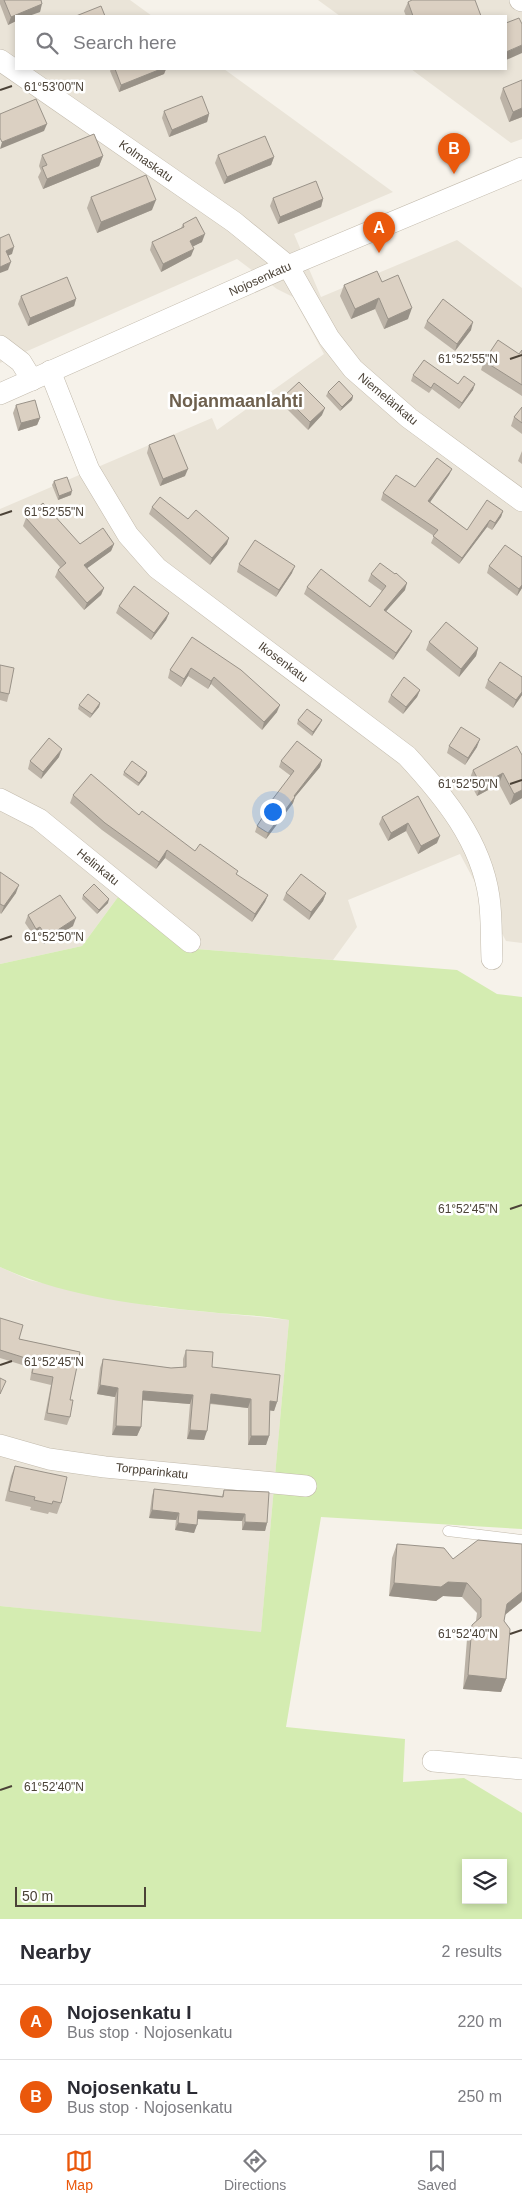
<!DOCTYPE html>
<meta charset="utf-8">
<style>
body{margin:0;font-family:Arial,sans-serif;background:#f2f2f3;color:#2b2b33}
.controls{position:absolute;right:15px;bottom:15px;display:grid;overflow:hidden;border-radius:0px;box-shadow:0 2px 8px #0003}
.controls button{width:45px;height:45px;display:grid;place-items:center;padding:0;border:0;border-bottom:1px solid #e1e1e2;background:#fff;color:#2b2b33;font:25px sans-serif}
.scale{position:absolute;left:15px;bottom:12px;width:131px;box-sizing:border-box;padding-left:5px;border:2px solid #4b4237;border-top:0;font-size:14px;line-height:18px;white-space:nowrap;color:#4b4237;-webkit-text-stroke:4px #fff;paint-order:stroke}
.you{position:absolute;left:272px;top:811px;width:18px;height:18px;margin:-12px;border:4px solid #fff;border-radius:50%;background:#1a73e8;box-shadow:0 0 0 8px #1a73e833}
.badge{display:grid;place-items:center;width:32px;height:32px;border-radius:50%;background:#ea580c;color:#fff;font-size:16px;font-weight:700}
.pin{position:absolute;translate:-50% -41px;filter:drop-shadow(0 1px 2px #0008)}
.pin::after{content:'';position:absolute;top:26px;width:18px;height:15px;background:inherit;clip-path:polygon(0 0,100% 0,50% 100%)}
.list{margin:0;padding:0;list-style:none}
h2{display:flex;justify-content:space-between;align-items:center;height:65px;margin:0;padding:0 20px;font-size:21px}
h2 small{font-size:16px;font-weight:400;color:#7c7c81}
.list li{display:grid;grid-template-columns:32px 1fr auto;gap:15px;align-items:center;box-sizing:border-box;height:75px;padding:0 20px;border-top:1px solid #e1e1e2}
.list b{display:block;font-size:19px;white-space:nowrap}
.list p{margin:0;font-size:16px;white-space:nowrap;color:#7c7c81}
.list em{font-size:16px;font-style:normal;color:#7c7c81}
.icon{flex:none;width:28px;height:28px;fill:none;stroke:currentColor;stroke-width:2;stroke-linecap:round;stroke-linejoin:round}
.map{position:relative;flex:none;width:522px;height:1919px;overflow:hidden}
.search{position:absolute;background:#fff;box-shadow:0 2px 8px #0003;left:15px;right:15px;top:15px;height:55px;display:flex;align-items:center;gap:12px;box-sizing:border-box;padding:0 18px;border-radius:0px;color:#7c7c81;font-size:19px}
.sheet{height:215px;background:#fff}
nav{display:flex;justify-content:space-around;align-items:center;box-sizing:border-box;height:70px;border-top:1px solid #e1e1e2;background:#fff;font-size:14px;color:#7c7c81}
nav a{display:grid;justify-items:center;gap:2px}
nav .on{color:#ea580c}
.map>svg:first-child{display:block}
.residential{fill:#eae4d8}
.green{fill:#d4ecb1;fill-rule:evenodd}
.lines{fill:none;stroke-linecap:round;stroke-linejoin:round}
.service-casing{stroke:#c2baac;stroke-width:11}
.minor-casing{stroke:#c2baac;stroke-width:22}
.service{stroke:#fff;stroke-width:10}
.minor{stroke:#fff;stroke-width:21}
.wall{fill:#bcb3a7}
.shaded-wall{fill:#999288}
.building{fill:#dbd0c2;stroke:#999288}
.ticks{fill:none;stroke:#4b4237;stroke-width:2}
.labels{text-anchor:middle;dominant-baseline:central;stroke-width:5;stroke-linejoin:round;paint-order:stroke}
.street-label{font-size:12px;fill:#4b4237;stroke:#fff}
.district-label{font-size:18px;font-weight:bold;fill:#6e604e;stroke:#fff}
.ticks-label{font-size:12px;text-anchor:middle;fill:#4b4237;stroke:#fff;stroke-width:5;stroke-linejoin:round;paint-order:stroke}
</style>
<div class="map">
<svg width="522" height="1919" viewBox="0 0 522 1919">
<rect width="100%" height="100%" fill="#f6f2ea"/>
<!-- residential -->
<g class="residential">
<polygon points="0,0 130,0 152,16 16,16 16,69 224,69 393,192 294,234 321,297 457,240 522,288 522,943 506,941 460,854 348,900 357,927 333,960 184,948 118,897 82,946 0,964 0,509 212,418 217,430 324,354 293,297 277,289 237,259 0,363"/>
<polygon points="318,0 522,0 522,139 511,143 411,69 506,69 506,16 340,16"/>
<polygon points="0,1267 29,1280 157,1307 289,1320 261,1633 0,1606"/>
</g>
<!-- green -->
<path class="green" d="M 118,897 L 184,948 L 457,970 L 497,994 L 522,997 L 522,1529 L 321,1517 L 286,1727 L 405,1739 L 403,1782 L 464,1778 L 522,1813 L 522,1919 L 0,1919 L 0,1606 L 261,1632 L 289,1320 C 263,1315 235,1315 209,1312 C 138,1305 66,1297 0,1267 L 0,964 L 82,946 ZM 466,1863 L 503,1863 L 503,1900 L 466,1900 Z"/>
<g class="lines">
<!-- service casing -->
<g class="service-casing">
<polyline id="service" points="448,1531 522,1540"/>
</g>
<!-- minor casing -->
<g class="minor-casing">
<g id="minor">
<polyline points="520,0 522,1"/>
<polyline points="0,60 234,222 288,266 329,338 353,369 409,418 522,501"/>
<polyline points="0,346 21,362 32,380"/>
<path d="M 50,371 L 89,470 L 128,535 L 157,568 L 407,756 C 444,796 481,841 489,897 C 492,917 491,939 492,959"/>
<polyline points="0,394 288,266 522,168"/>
<polyline points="0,799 39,819 190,942"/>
<polyline points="0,1445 49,1459 105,1467 306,1486"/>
<polyline points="433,1761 522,1769"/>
</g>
</g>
<!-- service -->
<use href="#service" class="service"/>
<!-- minor -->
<use href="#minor" class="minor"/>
</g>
<!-- wall -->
<g class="wall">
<polygon points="0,0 41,0 40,12 16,16 16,21 8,25 0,4"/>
<polygon points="408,2 481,16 406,16 404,11"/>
<polygon points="111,69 166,69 164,74 119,92 110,71"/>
<polygon points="503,88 522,117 509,122 500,98"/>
<polygon points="164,111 209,114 207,122 169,137 162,118"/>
<polygon points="42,155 103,156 99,166 43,189 38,177 41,171 39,166"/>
<polygon points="218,155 274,157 271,165 224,184 215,163"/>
<polygon points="91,197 152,210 97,233 87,208"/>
<polygon points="273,198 323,199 321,207 278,224 270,206"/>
<polygon points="183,224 202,242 193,246 191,256 161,272 150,250 152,242 181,228"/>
<polygon points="382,282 408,319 384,329 375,309 351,319 340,296 344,285"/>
<polygon points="21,296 76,299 74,306 28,326 18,304"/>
<polygon points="427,321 471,330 455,351 424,328"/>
<polygon points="522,350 522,396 481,370 484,361 519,354"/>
<polygon points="413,375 458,384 473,390 459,409 432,389 429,393 411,381"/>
<polygon points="328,392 353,396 352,400 340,411 326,396"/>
<polygon points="284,396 322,415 308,430 282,404"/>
<polygon points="16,405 40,418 37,425 18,431 13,413"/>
<polygon points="522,407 522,434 511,426 514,417"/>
<polygon points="149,445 185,476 160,486 147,453"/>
<polygon points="522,451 522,464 518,461"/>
<polygon points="452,469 449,475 430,502 467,530 503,511 501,517 492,530 487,527 459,564 431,543 434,536 381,500 383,493 415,487"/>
<polygon points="54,481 71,495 58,500 52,485"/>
<polygon points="152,507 188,519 227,544 210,565 149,514"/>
<polygon points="26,518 80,544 114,544 111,551 87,568 104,588 101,595 84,610 55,577 58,570 60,567 23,526"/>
<polygon points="522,558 522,588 517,596 487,573 489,566"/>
<polygon points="239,564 292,573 276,597 237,572"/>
<polygon points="371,574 405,590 386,611 412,631 409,637 393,660 304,594 307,587 370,607 382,591 368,581"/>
<polygon points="119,606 169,613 166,620 151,640 116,613"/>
<polygon points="192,637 277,712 262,730 211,684 208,689 188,676 181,687 168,678 170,670"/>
<polygon points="429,642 478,648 476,656 459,677 426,650"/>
<polygon points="0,665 9,694 7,702 0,700"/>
<polygon points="522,677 522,695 513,708 485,688 488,680"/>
<polygon points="420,690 417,697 403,714 388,702 391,695"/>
<polygon points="100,703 99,707 90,718 78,709 79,705"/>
<polygon points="298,720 322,720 320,724 312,736 297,724"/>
<polygon points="449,746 477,747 465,765 447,753"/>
<polygon points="522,755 522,798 510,805 499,784 477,796 469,781 473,770"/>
<polygon points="59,757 41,779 28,769 30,761"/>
<polygon points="322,760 320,767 295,797 293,803 266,839 255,832 257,826 270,806 272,800 291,776 279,767 281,761"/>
<polygon points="124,772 147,772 146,776 138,786 123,775"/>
<polygon points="73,795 139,815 195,851 237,875 268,895 265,902 252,922 165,858 156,869 102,830 70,803"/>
<polygon points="418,796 437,843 418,854 406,831 388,841 379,824 382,817"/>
<polygon points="0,872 16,893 1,914 0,913"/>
<polygon points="286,893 326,893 323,901 309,920 283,900"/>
<polygon points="83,895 108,903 97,914 82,899"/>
<polygon points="28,915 73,926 44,944 37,934 34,936 25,923"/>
<polygon points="0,1318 19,1339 80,1352 70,1400 70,1417 67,1425 44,1420 51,1385 30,1380 32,1368 0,1358"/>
<polygon points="186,1350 212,1367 277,1402 274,1411 270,1410 269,1436 266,1445 248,1445 248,1408 210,1404 204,1440 187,1439 190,1404 142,1400 141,1427 137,1436 112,1435 115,1397 97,1394 100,1368 103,1359 171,1368 183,1367 183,1359"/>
<polygon points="15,1466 61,1503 57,1514 49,1512 48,1514 30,1510 31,1507 5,1501 11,1476"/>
<polygon points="154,1489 222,1496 224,1490 267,1523 265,1531 242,1530 242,1521 198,1519 194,1533 175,1530 176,1520 149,1518 152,1496"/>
<polygon points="397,1544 453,1559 522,1544 522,1600 521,1602 505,1615 504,1621 506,1679 501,1692 463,1689 467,1639 472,1625 476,1621 477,1613 462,1597 443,1596 436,1601 389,1596 392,1558"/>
</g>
<!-- shaded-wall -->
<g class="shaded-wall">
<polygon points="42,4 40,12 29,16 16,16 16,21 8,25 11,17"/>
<polygon points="522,45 522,53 506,60 506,52"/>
<polygon points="161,69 166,69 164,74 119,92 121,85"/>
<polygon points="522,108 522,117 509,122 513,112"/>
<polygon points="209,114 207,122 169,137 172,130"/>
<polygon points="47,124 44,131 0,149 2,142"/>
<polygon points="103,156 99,166 43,189 47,179"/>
<polygon points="274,157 271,165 224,184 227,177"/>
<polygon points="323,199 321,207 278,224 280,217"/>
<polygon points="156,200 152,210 97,233 101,222"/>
<polygon points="205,234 202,242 188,249 190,241"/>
<polygon points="14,247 12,254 3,258 6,251"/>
<polygon points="194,249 191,256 161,272 163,264"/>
<polygon points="11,262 8,270 0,273 0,267"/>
<polygon points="379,298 375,309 351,319 355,309"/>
<polygon points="76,299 74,306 28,326 30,318"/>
<polygon points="412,308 408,319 384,329 388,319"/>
<polygon points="473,322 471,330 455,351 457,344"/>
<polygon points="475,384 473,390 459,409 462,403"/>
<polygon points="353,396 352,400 340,411 342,407"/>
<polygon points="325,408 322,415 308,430 310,422"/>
<polygon points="40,418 37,425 18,431 21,423"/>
<polygon points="188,469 185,476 160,486 163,479"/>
<polygon points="452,469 449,475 426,508 428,501"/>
<polygon points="72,491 71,495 58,500 59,496"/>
<polygon points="503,511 501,517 492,530 495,523"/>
<polygon points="490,520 487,527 459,564 462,558"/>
<polygon points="229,538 227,544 210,565 212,558"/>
<polygon points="114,544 111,551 82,572 84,565"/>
<polygon points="295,566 292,573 276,597 279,590"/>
<polygon points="407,583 405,590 381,617 384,610"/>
<polygon points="522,585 522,588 517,596 519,589"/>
<polygon points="104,588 101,595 84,610 87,603"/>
<polygon points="169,613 166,620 151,640 154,633"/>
<polygon points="412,631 409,637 393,660 396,653"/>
<polygon points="478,648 476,656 459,677 461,669"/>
<polygon points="191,668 188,676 181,687 184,679"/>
<polygon points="214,677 211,684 208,689 211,681"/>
<polygon points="420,690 417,697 403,714 406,707"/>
<polygon points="522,692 522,695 513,708 516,700"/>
<polygon points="100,703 99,707 90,718 92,714"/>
<polygon points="280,705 277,712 262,730 264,722"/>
<polygon points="322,720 320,724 312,736 313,732"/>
<polygon points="480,739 477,747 465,765 468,758"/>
<polygon points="62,749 59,757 41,779 43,772"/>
<polygon points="322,760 320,767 295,797 293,803 266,839 268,833 294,796"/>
<polygon points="147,772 146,776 138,786 139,783"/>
<polygon points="503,773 499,784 477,796 481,785"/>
<polygon points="522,790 522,798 510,805 514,794"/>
<polygon points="408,823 406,831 388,841 391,833"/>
<polygon points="440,836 437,843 418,854 421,846"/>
<polygon points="167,850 165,858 156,869 159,862"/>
<polygon points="19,885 16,893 1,914 4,906"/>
<polygon points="326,893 323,901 309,920 311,912"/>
<polygon points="268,895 265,902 252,922 255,914"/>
<polygon points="109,899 108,903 97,914 99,910"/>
<polygon points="76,918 73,926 44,944 47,937"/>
<polygon points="40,927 37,934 34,936 36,929"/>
<polygon points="100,1385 118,1388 115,1397 97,1394"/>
<polygon points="143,1391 193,1395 190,1404 140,1400"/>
<polygon points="211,1394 251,1399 248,1408 208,1403"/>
<polygon points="270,1401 277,1402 274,1411 266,1410"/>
<polygon points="116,1426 141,1427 137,1436 112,1435"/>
<polygon points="190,1430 207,1431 204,1440 187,1439"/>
<polygon points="251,1436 269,1436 266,1445 248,1445"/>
<polygon points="152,1510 179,1513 176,1520 149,1518"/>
<polygon points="198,1511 245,1514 242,1521 196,1519"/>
<polygon points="245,1522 267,1523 265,1531 242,1530"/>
<polygon points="178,1523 197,1525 194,1533 175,1530"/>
<polygon points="448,1582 467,1583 462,1597 443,1596 436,1601 389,1596 394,1583"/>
<polygon points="522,1592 522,1600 521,1602 502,1617 507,1604"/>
<polygon points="468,1675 506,1679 501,1692 463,1689"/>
</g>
<!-- building -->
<g class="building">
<polygon points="4,0 41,0 42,4 11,17"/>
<polygon points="412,0 475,0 481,16 413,16 408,2"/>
<polygon points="101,6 105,16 76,16"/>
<polygon points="519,18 522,24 522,45 506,52 506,23"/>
<polygon points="115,69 161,69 121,85"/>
<polygon points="522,80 522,108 513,112 503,88"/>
<polygon points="202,96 209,114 172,130 164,111"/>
<polygon points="36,99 47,124 2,142 0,138 0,114"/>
<polygon points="94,134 103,156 47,179 42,167 47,165 42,155"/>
<polygon points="265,136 274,157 227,177 218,155"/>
<polygon points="146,175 156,200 101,222 91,197"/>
<polygon points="316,181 323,199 280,217 273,198"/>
<polygon points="196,217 205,234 190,241 194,249 163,264 152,242 184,227 183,224"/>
<polygon points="9,234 14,247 6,251 11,262 0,267 0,238"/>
<polygon points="377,271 382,282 398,275 412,308 388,319 379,298 355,309 344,285"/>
<polygon points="67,277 76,299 30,318 21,296"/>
<polygon points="443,299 473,322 457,344 427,321"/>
<polygon points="498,340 519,354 522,350 522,385 484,361"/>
<polygon points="424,360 458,384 464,376 475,384 462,403 434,383 431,388 413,375"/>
<polygon points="339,381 353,396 342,407 328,392"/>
<polygon points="299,382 325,408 310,422 284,396"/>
<polygon points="35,400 40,418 21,423 16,405"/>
<polygon points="522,407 522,423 514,417"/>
<polygon points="174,435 188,469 163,479 149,445"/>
<polygon points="437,458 452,469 428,501 467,530 487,500 503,511 495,523 490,520 462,558 433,536 438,530 383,493 396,475 415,487"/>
<polygon points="67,477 72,491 59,496 54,481"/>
<polygon points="160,497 188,519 196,510 229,538 212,558 152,507"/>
<polygon points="43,503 80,544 103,528 114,544 84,565 104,588 87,603 58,570 66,563 26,518"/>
<polygon points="255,540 295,566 279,590 239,564"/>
<polygon points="505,545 522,557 522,585 519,589 489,566"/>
<polygon points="380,563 395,574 396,573 407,583 384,610 412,631 396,653 307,587 321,569 370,607 386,586 371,574"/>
<polygon points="134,586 169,613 154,633 119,606"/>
<polygon points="446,622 478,648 461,669 429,642"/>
<polygon points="192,637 241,670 280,705 264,722 214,677 211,681 191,668 184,679 170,670"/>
<polygon points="500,662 522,677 522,692 516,700 488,680"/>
<polygon points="0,665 14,668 9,694 0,692"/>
<polygon points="404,677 420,690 406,707 391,695"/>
<polygon points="88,694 100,703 92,714 79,705"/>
<polygon points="307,709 322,720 313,732 298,720"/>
<polygon points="461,727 480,739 468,758 449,746"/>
<polygon points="49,738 62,749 43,772 30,761"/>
<polygon points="297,741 322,760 294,796 295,797 268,833 257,826 273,801 272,800 294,771 281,761"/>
<polygon points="517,746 522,755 522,790 514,794 503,773 481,785 473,770"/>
<polygon points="132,761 147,772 139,783 124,772"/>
<polygon points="91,774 139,815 142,811 195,851 200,844 238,871 236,874 268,895 255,914 167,850 159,862 105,823 73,795"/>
<polygon points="418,796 440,836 421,846 408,823 391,833 382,817"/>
<polygon points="0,872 19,885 4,906 0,904"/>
<polygon points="301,874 326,893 311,912 286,893"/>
<polygon points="94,884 109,899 99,910 83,895"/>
<polygon points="60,895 76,918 47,937 40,927 36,929 28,915"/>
<polygon points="0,1318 23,1325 19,1339 80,1352 70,1400 73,1400 70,1417 47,1413 53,1377 32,1373 35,1361 0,1350"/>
<polygon points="186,1350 213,1352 212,1367 280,1375 277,1402 270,1401 269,1436 251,1436 251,1399 211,1394 207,1431 190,1430 193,1395 143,1391 141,1427 116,1426 118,1388 100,1385 103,1359 171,1368 186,1367"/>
<polygon points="0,1378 6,1381 0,1394"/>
<polygon points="15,1466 67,1477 61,1503 53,1501 52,1504 34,1500 35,1497 9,1491"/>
<polygon points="154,1489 223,1497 224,1490 269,1492 267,1523 245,1522 245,1514 198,1511 197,1525 178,1523 179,1513 152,1510"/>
<polygon points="478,1540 522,1544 522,1592 507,1604 504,1621 510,1629 506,1679 468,1675 472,1625 481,1617 481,1599 467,1583 448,1582 441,1587 394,1583 397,1544 444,1548 453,1559"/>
</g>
<!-- ticks -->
<path class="ticks" d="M 0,90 L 12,86M 510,359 L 522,355M 0,515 L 12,511M 510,784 L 522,780M 0,940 L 12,936M 510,1209 L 522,1205M 0,1365 L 12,1361M 510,1634 L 522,1630M 0,1790 L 12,1786"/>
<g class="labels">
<!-- street labels -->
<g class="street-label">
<text transform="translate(146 161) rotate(35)">Kolmaskatu</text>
<text transform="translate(260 279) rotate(-24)">Nojosenkatu</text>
<text transform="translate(388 399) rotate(40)">Niemelänkatu</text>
<text transform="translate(283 662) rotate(37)">Ikosenkatu</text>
<text transform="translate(98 867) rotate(39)">Helinkatu</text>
<text transform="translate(152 1471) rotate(6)">Torpparinkatu</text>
</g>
<!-- district labels -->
<g class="district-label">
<text x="236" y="401">Nojanmaanlahti</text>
</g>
</g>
<g class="ticks-label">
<text x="54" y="91">61°53'00"N</text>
<text x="468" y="363">61°52'55"N</text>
<text x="54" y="516">61°52'55"N</text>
<text x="468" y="788">61°52'50"N</text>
<text x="54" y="941">61°52'50"N</text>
<text x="468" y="1213">61°52'45"N</text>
<text x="54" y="1366">61°52'45"N</text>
<text x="468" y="1638">61°52'40"N</text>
<text x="54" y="1791">61°52'40"N</text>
</g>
</svg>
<div class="controls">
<button><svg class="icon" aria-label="layers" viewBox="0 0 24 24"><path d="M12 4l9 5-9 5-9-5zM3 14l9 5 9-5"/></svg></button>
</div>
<div class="scale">50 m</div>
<div class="you"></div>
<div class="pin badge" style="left:379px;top:253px">A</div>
<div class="pin badge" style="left:454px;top:174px">B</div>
<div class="search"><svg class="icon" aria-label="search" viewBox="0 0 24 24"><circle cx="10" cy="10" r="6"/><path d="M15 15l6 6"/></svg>Search here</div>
</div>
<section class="sheet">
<h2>Nearby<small>2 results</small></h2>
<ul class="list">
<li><span class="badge">A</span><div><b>Nojosenkatu I</b><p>Bus stop · Nojosenkatu</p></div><em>220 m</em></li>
<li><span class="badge">B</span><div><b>Nojosenkatu L</b><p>Bus stop · Nojosenkatu</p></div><em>250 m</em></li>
</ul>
</section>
<nav>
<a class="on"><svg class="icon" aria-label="map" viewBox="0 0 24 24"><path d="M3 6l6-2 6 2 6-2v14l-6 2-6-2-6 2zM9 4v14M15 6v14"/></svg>Map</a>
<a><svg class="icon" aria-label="directions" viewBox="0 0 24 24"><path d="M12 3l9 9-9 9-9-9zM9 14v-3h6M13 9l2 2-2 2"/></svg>Directions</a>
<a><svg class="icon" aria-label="saved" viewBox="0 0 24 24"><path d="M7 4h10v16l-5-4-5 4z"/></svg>Saved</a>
</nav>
